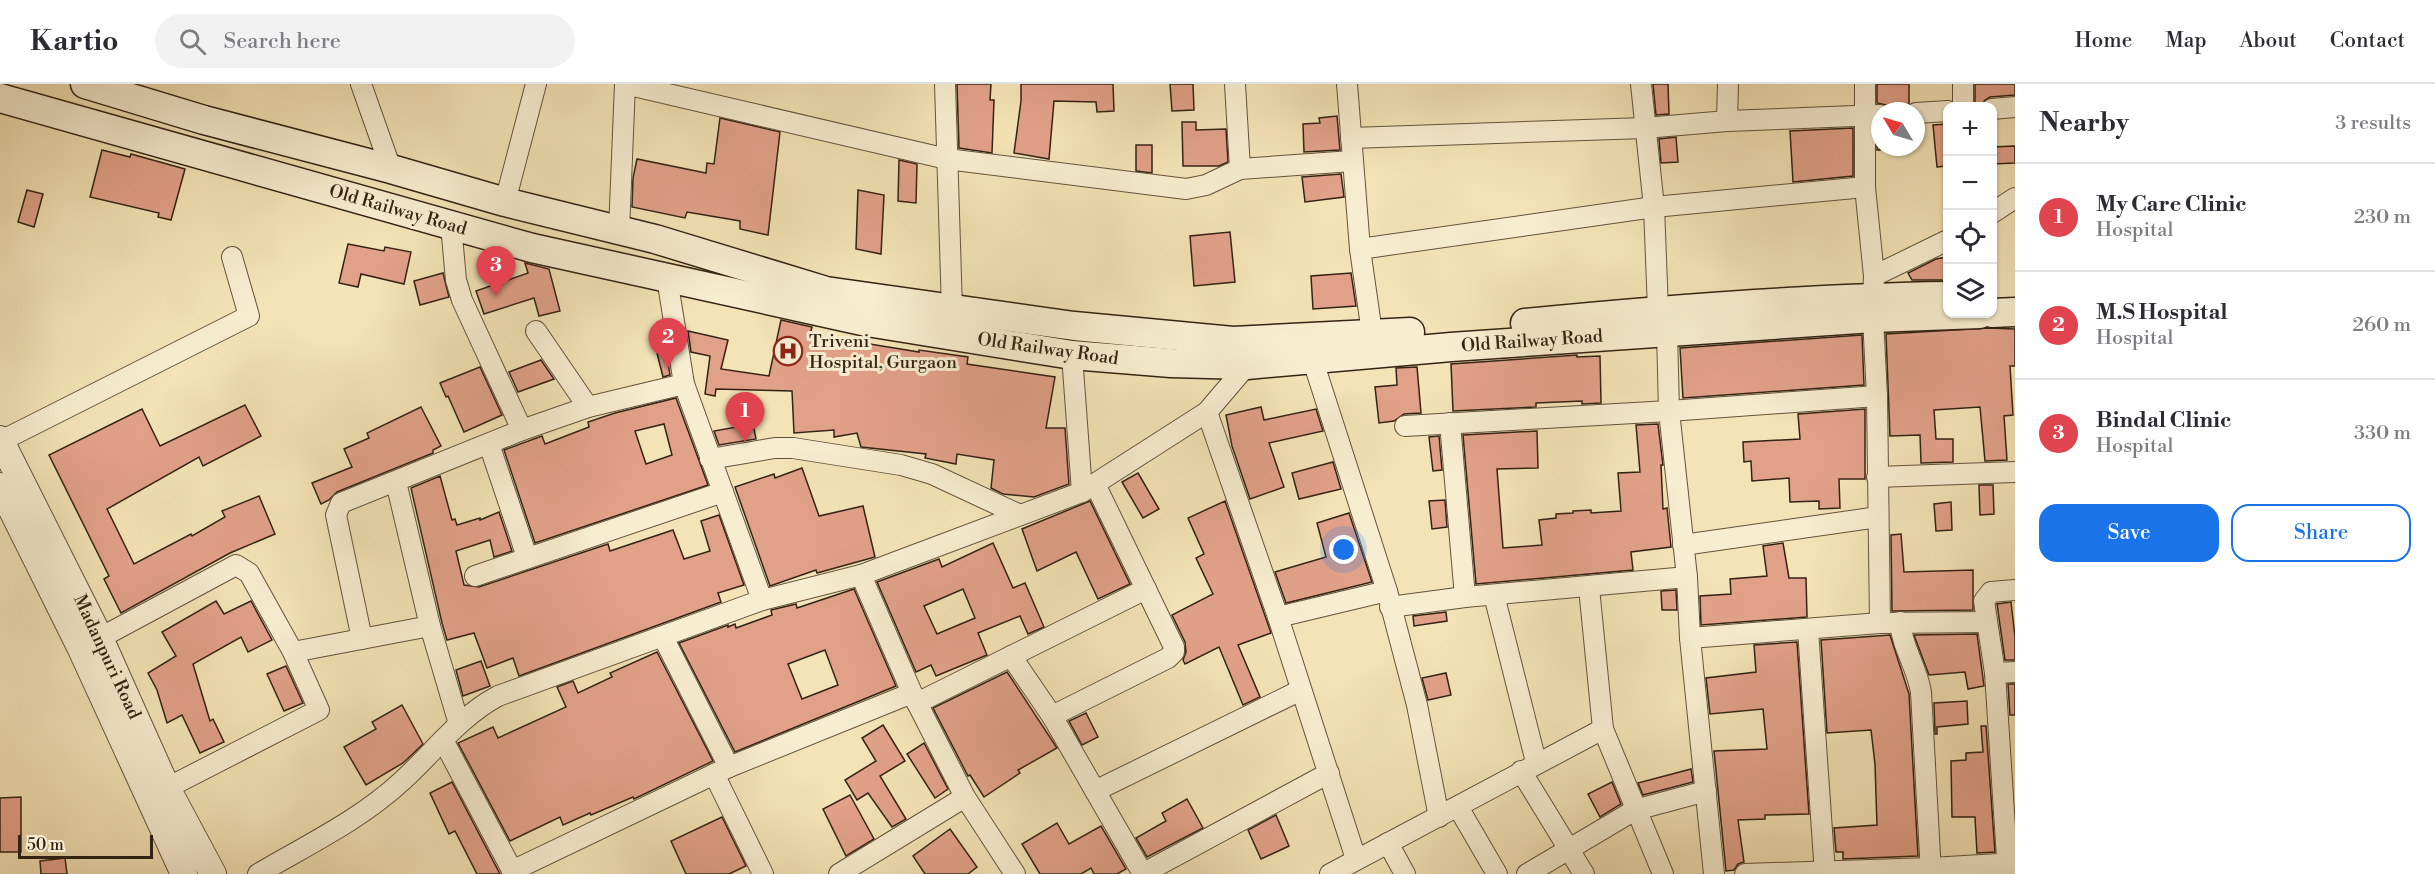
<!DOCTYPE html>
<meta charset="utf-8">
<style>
body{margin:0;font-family:"Libre Bodoni",serif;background:#f2f2f3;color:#2b2b33}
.controls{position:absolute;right:18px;top:18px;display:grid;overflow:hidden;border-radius:12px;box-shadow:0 2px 4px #0004}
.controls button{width:54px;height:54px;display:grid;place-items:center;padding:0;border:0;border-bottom:2px solid #e1e1e2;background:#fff;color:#2b2b33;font:30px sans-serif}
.compass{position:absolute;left:1871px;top:18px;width:54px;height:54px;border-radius:50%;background:#fff;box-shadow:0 2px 4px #0004;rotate:308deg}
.scale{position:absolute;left:18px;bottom:15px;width:135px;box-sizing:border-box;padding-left:6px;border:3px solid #342314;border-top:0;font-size:16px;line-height:21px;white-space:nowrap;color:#342314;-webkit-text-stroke:4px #f7edd0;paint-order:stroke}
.you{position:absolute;left:1344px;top:466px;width:21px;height:21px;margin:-15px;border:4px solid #fff;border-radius:50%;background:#1a73e8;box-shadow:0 0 0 9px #1a73e833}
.badge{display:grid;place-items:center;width:39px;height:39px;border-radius:50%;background:#1a73e8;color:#fff;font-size:20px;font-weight:700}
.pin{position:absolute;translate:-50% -50px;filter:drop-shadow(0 2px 3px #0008)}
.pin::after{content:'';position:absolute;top:32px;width:21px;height:18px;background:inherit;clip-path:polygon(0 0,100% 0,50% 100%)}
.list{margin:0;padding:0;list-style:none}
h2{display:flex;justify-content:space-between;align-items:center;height:78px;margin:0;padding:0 24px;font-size:26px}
h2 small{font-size:20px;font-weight:400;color:#7c7c81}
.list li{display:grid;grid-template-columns:39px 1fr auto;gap:18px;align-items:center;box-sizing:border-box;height:108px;padding:0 24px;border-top:2px solid #e1e1e2}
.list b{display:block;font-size:22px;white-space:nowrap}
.list p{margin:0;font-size:20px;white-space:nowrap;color:#7c7c81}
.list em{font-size:20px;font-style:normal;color:#7c7c81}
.actions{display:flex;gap:12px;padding:18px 24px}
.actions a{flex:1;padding:14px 0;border:2px solid #1a73e8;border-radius:18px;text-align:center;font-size:21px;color:#1a73e8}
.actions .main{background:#1a73e8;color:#fff}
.icon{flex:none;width:33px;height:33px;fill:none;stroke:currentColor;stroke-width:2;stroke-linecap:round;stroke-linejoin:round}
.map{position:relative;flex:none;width:2015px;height:790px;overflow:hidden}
header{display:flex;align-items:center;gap:36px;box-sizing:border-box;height:84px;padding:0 30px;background:#fff;border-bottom:2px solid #e1e1e2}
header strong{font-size:28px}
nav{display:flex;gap:33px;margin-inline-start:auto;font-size:21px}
.search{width:420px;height:54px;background:#f2f2f3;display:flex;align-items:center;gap:15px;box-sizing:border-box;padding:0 21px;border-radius:33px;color:#7c7c81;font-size:22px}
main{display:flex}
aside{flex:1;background:#fff}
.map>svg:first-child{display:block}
.building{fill:#e1a189;stroke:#342314;stroke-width:1.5;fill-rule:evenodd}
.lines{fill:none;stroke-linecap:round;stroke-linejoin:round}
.minor-casing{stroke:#64533c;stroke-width:22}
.tertiary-casing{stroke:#64533c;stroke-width:28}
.secondary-casing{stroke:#342314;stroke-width:31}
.minor{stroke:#f7edd0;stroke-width:20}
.tertiary{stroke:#f7edd0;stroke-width:26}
.secondary{stroke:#f7edd0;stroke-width:28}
.labels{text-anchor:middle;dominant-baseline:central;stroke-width:6;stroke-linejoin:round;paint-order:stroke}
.street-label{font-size:18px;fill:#342314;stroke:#f7edd0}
.poi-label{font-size:18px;fill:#342314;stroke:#f7edd0;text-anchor:start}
</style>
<header>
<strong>Kartio</strong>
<div class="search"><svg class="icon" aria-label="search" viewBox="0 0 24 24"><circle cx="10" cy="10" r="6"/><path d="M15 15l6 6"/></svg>Search here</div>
<nav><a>Home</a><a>Map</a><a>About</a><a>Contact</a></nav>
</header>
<main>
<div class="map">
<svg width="2015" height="790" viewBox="0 0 2015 790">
<rect width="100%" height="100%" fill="#f3e3b6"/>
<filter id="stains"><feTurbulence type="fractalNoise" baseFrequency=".00333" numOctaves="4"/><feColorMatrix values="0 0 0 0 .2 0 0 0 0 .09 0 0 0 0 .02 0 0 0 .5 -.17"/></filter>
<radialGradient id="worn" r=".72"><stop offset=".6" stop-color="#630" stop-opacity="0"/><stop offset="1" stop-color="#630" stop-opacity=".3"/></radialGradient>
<!-- building -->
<g class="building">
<polygon points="957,0 991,0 990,16 994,16 992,69 959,64"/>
<polygon points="1021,0 1113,0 1114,27 1097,28 1096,18 1054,17 1049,75 1014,69 1021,17"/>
<polygon points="1170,0 1193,0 1194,26 1172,27"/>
<polygon points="1653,0 1668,0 1669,30 1656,31"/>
<polygon points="1877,0 1909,0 1909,19 1905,26 1891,27 1886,21 1877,19"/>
<polygon points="1975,0 2015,0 2015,11 1990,13 1985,16 1981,22 1975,22"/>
<polygon points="1337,32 1340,66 1304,68 1303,40 1320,39 1319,34"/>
<polygon points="720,34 780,48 768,151 740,145 740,137 687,128 685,134 632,123 633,94 637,75 706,89 707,79 714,80"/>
<polygon points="1182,38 1196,38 1196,46 1226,45 1228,78 1219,82 1183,82"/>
<polygon points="1947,40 1947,82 1937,83 1933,41"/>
<rect x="1877" y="43" width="3" height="23"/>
<polygon points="1853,44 1853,92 1793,98 1790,47"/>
<polygon points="1676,53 1678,78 1661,79 1659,55"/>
<polygon points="1136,61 1152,61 1152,89 1136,87"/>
<polygon points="2015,62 2015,79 1992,80 1992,63"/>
<polygon points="102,66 130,73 131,70 185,85 171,136 158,133 159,129 90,113"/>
<polygon points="899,76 917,80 916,119 898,117"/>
<polygon points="1341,90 1344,113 1305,118 1302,93"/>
<polygon points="27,106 43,110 34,143 18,138"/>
<polygon points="858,106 884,111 881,170 856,165"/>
<polygon points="1230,148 1235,198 1194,202 1190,152"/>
<polygon points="348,160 384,167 385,163 411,168 404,200 361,190 358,203 339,199"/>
<polygon points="1947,173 1947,196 1912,196 1908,189 1936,175"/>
<polygon points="525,179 549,185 560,227 539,232 534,214 484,230 476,207 528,189"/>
<polygon points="443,189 449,213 420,221 414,197"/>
<polygon points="1351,189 1356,222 1313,225 1311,192"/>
<polygon points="781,236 812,243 809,254 851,263 852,257 919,268 919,266 968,273 967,280 1055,293 1046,344 1065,344 1069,400 1034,413 1003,410 991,404 994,376 957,370 956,380 925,374 926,370 861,363 857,349 834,353 834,346 794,349 792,307 716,305 715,312 705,310 710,272 691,268 688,247 728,256 721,285 769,292"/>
<polygon points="1988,244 2015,245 2015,282 2010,282 2013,331 2004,332 2007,376 1985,377 1980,323 1934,326 1936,355 1953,355 1953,378 1921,379 1920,351 1890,352 1886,250"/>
<polygon points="1862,251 1864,301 1683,314 1680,264"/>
<polygon points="666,266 670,291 663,293 657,269"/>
<polygon points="1577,271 1577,273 1600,272 1601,319 1582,320 1582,317 1536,319 1536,323 1453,327 1451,280"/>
<polygon points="541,276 554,295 518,308 509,288"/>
<polygon points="480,283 502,331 464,348 448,312 446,313 440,299"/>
<polygon points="1417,283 1421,329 1404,330 1394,337 1379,339 1375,303 1397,301 1396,284"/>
<path d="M 676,314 L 708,401 L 535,459 L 504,366 L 542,352 L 545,360 L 589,343 L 588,338 L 615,329 ZM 664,340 L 672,371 L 646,380 L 635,347 Z"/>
<polygon points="245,321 261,352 203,382 199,373 107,425 134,480 191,450 192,452 225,433 222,427 259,412 275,450 230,469 121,529 104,495 109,492 49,371 142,325 160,362"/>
<polygon points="421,323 441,362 433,366 433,369 337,408 329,416 321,420 312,399 352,383 344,365 369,354 367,349"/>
<polygon points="1261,323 1264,336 1316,325 1323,347 1269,359 1284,403 1250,415 1232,362 1226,331"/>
<polygon points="1865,325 1865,395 1839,395 1840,424 1819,425 1819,417 1790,418 1789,394 1752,397 1751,377 1744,378 1743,358 1800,355 1798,330"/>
<polygon points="753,340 756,355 719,361 714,347"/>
<polygon points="1658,340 1663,381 1661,381 1663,425 1667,424 1671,463 1631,468 1633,486 1476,500 1463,351 1537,347 1538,384 1497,385 1503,464 1542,461 1539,436 1556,434 1556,430 1573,429 1573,427 1591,426 1591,429 1621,427 1618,389 1640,388 1636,341"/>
<polygon points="1439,352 1442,386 1433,387 1429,353"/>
<polygon points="1333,378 1341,405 1299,415 1292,389"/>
<polygon points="802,384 819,432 863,422 875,473 817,489 816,486 770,502 735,403 774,390 775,394"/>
<polygon points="1138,389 1159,425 1143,434 1122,398"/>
<polygon points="440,392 452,436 455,435 457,441 480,434 480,436 499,428 512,467 494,473 490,456 456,467 464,501 479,503 608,460 610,467 673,446 684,475 710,467 701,437 719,431 744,501 718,509 721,518 519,592 513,574 487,584 474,549 447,556 442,539 411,404"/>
<polygon points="1979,401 1993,401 1994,430 1980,431"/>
<polygon points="1445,416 1447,443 1432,445 1429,417"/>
<polygon points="1090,417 1130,500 1098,515 1076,468 1037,487 1022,445"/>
<polygon points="1225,417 1271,549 1238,561 1260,613 1243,621 1219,563 1185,580 1183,576 1186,568 1185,558 1172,531 1213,510 1196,474 1204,470 1188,434"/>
<polygon points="1951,418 1952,446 1936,447 1934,420"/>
<polygon points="1349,429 1372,498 1286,519 1275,488 1326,473 1317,439"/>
<polygon points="1901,450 1904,488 1973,486 1973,526 1892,527 1891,451"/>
<path d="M 993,459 L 1013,504 L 1025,499 L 1044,543 L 1028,550 L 1020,532 L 978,549 L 987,571 L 936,592 L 931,581 L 916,588 L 877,498 L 939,475 L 942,483 ZM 963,505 L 975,534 L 937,550 L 924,522 Z"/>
<polygon points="1783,459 1789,494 1806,494 1807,533 1701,541 1700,512 1731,510 1730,495 1767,492 1763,462"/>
<path d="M 854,505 L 896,602 L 735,668 L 679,559 L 728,541 L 728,543 L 735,540 L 736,544 L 772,531 L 771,526 L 796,520 L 797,524 ZM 825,566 L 838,601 L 802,615 L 788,580 Z"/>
<polygon points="1676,506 1677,526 1662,526 1661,507"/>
<polygon points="216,517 224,530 251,517 272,556 248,568 241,553 193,580 210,637 213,635 224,658 200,669 182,631 167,639 157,606 148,589 176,572 162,548"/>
<polygon points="2011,518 2015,553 2015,576 2005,576 1997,520"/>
<polygon points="1446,528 1447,537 1414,542 1413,532"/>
<polygon points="1977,550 1984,602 1968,605 1965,588 1929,591 1914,551"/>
<polygon points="1890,551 1909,610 1918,772 1843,775 1843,768 1836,768 1834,744 1877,741 1875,680 1871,646 1827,649 1821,556"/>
<polygon points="1797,558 1809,730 1765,731 1765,735 1738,736 1744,778 1738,780 1734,786 1726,787 1714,667 1767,665 1763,625 1710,630 1706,594 1756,588 1754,561"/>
<polygon points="657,568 713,677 634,715 633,713 591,731 590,729 563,741 560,733 510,757 458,659 493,643 498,654 566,623 557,603 573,597 578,609 612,593 610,589"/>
<polygon points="481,577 490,602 463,612 456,586"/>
<polygon points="286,582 303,619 284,627 267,590"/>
<polygon points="1007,588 1057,664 1018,686 1020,689 984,713 970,691 968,692 933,624"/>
<polygon points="1446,589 1451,611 1428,616 1422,594"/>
<polygon points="2008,600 2015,600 2015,631 2010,631"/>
<polygon points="1967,617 1968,640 1937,643 1937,650 1935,650 1934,619"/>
<polygon points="402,621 423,660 403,679 366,701 344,663 376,645 372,638"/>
<polygon points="1086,629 1098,653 1082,661 1069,637"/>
<polygon points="883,641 905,677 880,692 906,735 892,743 868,709 857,716 845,696 876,677 862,654"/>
<polygon points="1981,642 1986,642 1995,768 1977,769 1975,733 1952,733 1951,677 1966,676 1966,669 1983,668"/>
<polygon points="924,659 948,705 935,714 907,670"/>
<polygon points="1691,685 1693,698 1643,711 1638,699"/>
<polygon points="452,698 500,790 477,790 455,747 449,750 430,709"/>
<polygon points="1612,698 1621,720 1600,733 1588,710"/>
<polygon points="850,711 874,755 846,772 823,725"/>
<polygon points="21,713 21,768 0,768 0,714"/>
<polygon points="1187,715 1203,744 1147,773 1136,754 1166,737 1162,729"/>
<polygon points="1276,731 1289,762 1261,775 1248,746"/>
<polygon points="722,733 746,782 729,790 686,790 671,757"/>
<polygon points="1057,739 1069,760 1101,742 1126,785 1117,790 1094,790 1091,784 1081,790 1040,790 1022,760"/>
<polygon points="950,745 977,783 968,790 925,790 913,772"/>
<polygon points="65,774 67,790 41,790 40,777"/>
</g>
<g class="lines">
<!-- minor casing -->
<g class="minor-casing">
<g id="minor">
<polyline points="361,0 391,85"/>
<polyline points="625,0 947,75 1186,105 1206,101 1240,85 1352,77"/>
<polyline points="945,0 952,226"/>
<polyline points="1235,0 1240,85"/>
<polyline points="1347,0 1360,165 1374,263"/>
<polyline points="1641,0 1654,123 1658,226"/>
<polyline points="1865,0 1865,103 1874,192 1873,213"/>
<polyline points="1963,0 1963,22"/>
<polyline points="1992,25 2015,23"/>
<polyline points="1916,29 1948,27"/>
<polyline points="1727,37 1728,0"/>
<polyline points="1351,54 1645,44 1727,37 1880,31"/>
<polyline points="505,118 536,0"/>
<polyline points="1992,129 2015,114"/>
<polyline points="451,141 456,196 462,216 522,346"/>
<polyline points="619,147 625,0"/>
<polyline points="1360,165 1654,123 1865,103"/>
<polyline points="1874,192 1948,156"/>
<polyline points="667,194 684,300 762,516"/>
<polyline points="1873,234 1877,312 1880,539"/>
<polyline points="536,247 588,323"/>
<polyline points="1667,248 1669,327 1687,493 1690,554 1714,790"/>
<polyline points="1072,271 1082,408"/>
<polyline points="1313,277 1387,507 1417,621 1439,733"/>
<polyline points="1207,328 1278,533 1356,775"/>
<polyline points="1450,339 1465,513"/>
<polyline points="1405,342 1669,327 1877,312"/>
<polyline points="1,357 249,232 232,173"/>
<polyline points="489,360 527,473"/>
<polyline points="710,375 775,364 793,364 901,381 932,390 1020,431"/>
<polyline points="1877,393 2015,388"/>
<polyline points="396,398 430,542 459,640"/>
<polyline points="1683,461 1878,433"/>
<polyline points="861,491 912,609 965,713 1015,790"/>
<polyline points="475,492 723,408"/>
<polyline points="1589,504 1603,645 1663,790"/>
<polyline points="1494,511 1536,678"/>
<polyline points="1390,523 1465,513 1687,493"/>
<polyline points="1278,533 1387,507"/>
<path d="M 1900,538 C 1902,564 1917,583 1921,608 L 1931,790"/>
<polyline points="1808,546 1825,790"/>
<polyline points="663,553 729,683"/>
<polyline points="100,554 236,481 249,489 293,568 319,626 167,704"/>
<polyline points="1690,554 1880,539 1987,538"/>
<polyline points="362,555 336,431 341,419 522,346 588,323 684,300"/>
<polyline points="293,568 430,542"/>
<polyline points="1011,572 1052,632 1143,790"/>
<polyline points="1995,589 2015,588"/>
<polyline points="917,619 1146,505"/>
<polyline points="1052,632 1168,574 1174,568 1174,563 1095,400"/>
<polyline points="443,656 514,790"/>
<polyline points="1521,687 1584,790"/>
<polyline points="714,690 763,790"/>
<polyline points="1095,707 1301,606"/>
<polyline points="1458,723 1497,790"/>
<polyline points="1388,759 1405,790"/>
<polyline points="512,787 729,683 912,609"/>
<path d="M 258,790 C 307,761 360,736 402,697 C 434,668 459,633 498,612 L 762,516 L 861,491 L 1082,408 L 1207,328 L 1247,281"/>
<polyline points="839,790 965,713"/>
<polyline points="1142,790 1329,689"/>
<polyline points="1330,790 1603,645"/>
<polyline points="1527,790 1635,726 1706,707"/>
<polyline points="1745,790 1931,784 2015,779"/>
<polyline points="2008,790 1995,589 1984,517 1991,508 2015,506"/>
</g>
</g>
<!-- tertiary casing -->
<g class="tertiary-casing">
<g id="tertiary">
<polyline points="0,355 100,554 167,704 213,790"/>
<polyline points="0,402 81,565 184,790"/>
</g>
</g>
<!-- secondary casing -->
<g class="secondary-casing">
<g id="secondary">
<polyline points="85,0 204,36 391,85 505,118 655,155 826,207 1074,242 1233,257 1410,248"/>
<polyline points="0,14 532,164 867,238 1072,271 1171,279 1247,281 1451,263 1873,234 1980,230"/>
<polyline points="1992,229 2015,228"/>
<path d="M 1525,239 C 1666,225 1806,214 1948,212"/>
</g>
</g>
<!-- minor -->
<use href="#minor" class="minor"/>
<!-- tertiary -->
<use href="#tertiary" class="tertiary"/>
<!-- secondary -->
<use href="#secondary" class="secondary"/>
</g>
<!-- icons -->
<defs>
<g id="hospital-ring" transform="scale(1.5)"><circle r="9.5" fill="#f7edd0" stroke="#8f2418" stroke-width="1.5"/><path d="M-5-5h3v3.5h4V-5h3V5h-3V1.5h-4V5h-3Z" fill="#8f2418"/></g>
</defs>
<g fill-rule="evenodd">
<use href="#hospital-ring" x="788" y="267"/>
</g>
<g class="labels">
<!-- street labels -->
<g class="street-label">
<text transform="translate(398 126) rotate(16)">Old Railway Road</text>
<text transform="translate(1532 257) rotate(-4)">Old Railway Road</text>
<text transform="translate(1048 265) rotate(8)">Old Railway Road</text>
<text transform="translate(107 573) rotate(65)">Madanpuri Road</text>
</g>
<!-- poi labels -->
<g class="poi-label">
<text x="809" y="257">Triveni<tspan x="809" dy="21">Hospital, Gurgaon</tspan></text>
</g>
</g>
<rect width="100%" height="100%" filter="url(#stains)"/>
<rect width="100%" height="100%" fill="url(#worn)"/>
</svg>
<div class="controls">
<button>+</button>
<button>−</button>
<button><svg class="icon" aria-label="locate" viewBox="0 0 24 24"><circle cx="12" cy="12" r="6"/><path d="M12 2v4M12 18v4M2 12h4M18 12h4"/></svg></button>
<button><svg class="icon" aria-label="layers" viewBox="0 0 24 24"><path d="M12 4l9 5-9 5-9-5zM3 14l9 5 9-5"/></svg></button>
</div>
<svg class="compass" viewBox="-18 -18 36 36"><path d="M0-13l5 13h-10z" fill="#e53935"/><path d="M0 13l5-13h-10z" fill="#7c7c81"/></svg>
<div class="scale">50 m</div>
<div class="you"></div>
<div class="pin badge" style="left:745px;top:358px;background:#e0444e">1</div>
<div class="pin badge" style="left:668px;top:284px;background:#e0444e">2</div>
<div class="pin badge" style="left:496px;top:212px;background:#e0444e">3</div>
</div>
<aside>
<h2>Nearby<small>3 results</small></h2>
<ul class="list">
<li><span class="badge" style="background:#e0444e">1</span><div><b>My Care Clinic</b><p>Hospital</p></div><em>230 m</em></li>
<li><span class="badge" style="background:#e0444e">2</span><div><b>M.S Hospital</b><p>Hospital</p></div><em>260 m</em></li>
<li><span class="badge" style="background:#e0444e">3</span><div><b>Bindal Clinic</b><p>Hospital</p></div><em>330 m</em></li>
</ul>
<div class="actions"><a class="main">Save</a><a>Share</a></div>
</aside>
</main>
